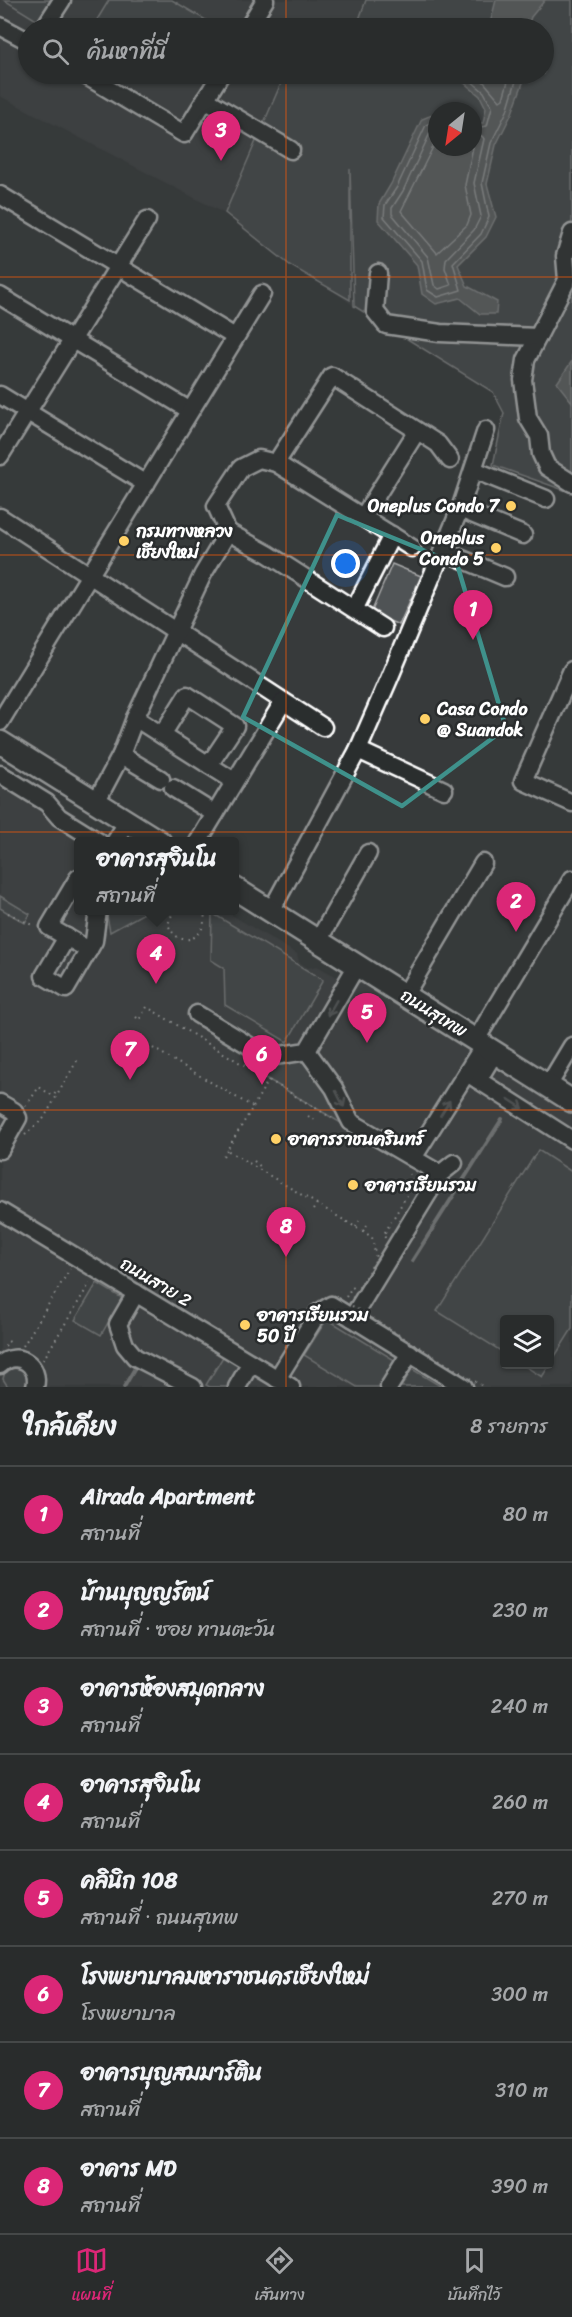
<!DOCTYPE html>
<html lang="th">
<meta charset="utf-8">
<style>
body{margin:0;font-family:Sriracha,"Playpen Sans Thai",sans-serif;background:#353838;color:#f1f3f6}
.controls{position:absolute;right:18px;bottom:18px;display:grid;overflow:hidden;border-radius:6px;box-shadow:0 2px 4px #0004}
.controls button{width:54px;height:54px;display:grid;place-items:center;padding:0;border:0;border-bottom:2px solid #454848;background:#292c2c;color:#f1f3f6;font:30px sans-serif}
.compass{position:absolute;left:428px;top:102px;width:54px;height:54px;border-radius:50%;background:#292c2c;box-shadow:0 2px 4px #0004;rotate:210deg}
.you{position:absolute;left:346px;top:564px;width:21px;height:21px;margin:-15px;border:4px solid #fff;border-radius:50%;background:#1a73e8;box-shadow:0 0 0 9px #1a73e833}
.badge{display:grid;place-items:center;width:39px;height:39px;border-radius:50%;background:#db2777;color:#fff;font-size:20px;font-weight:700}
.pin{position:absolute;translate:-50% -50px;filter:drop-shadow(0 2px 3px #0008)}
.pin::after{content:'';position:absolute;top:32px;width:21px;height:18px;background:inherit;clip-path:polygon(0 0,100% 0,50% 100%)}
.popup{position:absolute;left:74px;top:837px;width:165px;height:78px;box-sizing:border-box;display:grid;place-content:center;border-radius:6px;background:#292c2c;filter:drop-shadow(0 2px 4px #0005);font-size:20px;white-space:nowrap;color:#a5a7a9}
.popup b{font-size:22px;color:#f1f3f6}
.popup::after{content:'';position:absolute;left:50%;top:100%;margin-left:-12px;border:12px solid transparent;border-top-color:#292c2c}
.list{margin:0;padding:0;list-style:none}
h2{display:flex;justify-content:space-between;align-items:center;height:78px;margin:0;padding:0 24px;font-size:26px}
h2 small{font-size:20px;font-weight:400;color:#a5a7a9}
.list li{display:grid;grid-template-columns:39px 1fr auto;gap:18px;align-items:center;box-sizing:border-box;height:96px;padding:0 24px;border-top:2px solid #454848}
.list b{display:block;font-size:22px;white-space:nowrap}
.list p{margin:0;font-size:20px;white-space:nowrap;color:#a5a7a9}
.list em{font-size:20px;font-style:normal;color:#a5a7a9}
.icon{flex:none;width:33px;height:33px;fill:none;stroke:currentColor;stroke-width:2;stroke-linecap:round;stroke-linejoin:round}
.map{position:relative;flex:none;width:572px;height:1387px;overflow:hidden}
.search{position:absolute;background:#292c2c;box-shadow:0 2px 4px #0004;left:18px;right:18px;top:18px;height:66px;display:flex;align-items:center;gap:15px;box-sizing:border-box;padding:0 21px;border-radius:33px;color:#a5a7a9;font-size:22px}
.sheet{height:846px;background:#292c2c}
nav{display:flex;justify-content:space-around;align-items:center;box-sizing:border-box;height:84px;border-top:2px solid #454848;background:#292c2c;font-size:16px;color:#a5a7a9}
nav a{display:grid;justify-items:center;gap:3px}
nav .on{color:#db2777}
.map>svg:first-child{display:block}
.built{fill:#444748;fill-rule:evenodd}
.green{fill:#505354;stroke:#a8a9aa;stroke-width:1.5;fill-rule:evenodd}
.water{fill:#767879;stroke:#adaeaf;stroke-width:1.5}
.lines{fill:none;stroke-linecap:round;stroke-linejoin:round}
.shore{stroke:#c8c9c9;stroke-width:1.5}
.stream{stroke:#adaeaf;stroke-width:4}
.minor-casing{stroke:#fff;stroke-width:21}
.major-casing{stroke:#fff;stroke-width:26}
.path{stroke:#fff;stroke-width:2;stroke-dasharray:1.5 4.5;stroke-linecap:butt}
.minor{stroke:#2a2d2e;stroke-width:16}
.major{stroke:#2a2d2e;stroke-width:21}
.path-bridge{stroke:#fff;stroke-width:2;stroke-dasharray:1.5 4.5;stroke-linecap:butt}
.oneway{stroke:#6a6c6d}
.marked{fill:none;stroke:#3f918b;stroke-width:4.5;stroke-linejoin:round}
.grid{fill:none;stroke:#e8590c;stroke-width:1.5;stroke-opacity:0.55}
.poi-dot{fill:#ffd166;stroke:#2a2d2e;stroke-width:2}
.labels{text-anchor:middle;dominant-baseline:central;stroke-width:5;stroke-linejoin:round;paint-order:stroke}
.poi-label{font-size:18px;font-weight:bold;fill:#fff;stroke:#2a2d2e;text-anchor:start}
.street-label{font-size:18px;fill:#fff;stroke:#2a2d2e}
</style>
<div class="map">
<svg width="572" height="1387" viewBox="0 0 572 1387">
<rect width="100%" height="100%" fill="#373a3b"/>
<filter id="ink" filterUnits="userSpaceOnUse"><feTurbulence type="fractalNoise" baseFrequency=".0167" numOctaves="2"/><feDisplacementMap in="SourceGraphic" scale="12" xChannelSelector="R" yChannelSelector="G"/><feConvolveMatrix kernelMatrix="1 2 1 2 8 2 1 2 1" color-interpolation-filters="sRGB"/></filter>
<g filter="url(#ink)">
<!-- built -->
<g class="built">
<polygon points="0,0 376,0 366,28 28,28 28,74 360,74 350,162 354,306 231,217 0,96"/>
<path d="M 0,767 L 112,841 L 78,842 L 78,910 L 225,911 L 297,954 L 299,962 L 308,968 L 317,966 L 342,980 L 350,976 L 572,1114 L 572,1387 L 0,1387 ZM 504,1320 L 550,1320 L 550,1364 L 504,1364 Z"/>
</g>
<!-- green -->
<g class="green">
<polygon points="4,0 51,0 38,21"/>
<polygon points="109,0 172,0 216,26 215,28 92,28"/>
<path d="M 366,0 L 572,0 L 572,493 L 493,465 L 504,413 L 493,392 L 354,306 L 350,169 L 350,300 L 291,266 L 225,213 L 285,74 L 544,74 L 544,28 L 356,28 ZM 437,111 L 473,111 L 473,147 L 437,147 Z"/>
<polygon points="392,564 421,576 399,625 371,613"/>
<polygon points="0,896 30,914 25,923 0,908"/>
<polygon points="106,911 106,910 148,911 110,932"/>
<polygon points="212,913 323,980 287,1042 225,1005 224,968 211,960"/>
<polygon points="306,1056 351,1129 264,1077 271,1066"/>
<polygon points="538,1150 572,1172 572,1329 542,1377 523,1365 550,1364 550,1320 504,1320 504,1353 437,1311"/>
<polygon points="97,1283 122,1298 101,1335 75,1320"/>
<polygon points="327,1319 401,1364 387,1387 357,1387 304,1355"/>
<polygon points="224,1355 244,1367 232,1387 210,1387 206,1385"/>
<path d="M 17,1365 L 28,1373 L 29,1381 L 25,1387 L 8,1387 L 3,1379 C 5,1370 8,1367 17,1365 Z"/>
<polygon points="412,1369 442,1387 401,1387"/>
</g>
<!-- water -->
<g class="water">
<polygon points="496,0 545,0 531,17 527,28 485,28 491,20"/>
<polygon points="463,74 524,74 524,80 512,113 496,145 487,184 496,217 486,237 458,265 467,286 497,302 496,314 480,314 460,298 436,304 422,294 417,265 378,220 379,204 391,184 422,119 437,113 437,147 473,147 473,123 483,123 486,108 480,96 463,82"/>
<polygon points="572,361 572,402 557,383"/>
</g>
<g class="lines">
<!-- shore -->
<g class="shore">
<polyline points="469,74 470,80 484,92 492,107 487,126 473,128"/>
<polyline points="477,74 500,101 503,99 510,74"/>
<polyline points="437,120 426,125 397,187 385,205 384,217 422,261 427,290 438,297 461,290 453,263 481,234 489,217 482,183 491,143 507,111 518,74"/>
<polyline points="437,128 431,131 403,191 392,208 392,214 428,257 434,285 439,289 451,285 445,268 446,259 474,230 481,216 474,183 484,139 482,136 473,136"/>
<polyline points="437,139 401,211 437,253 467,225 471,215 465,185 473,147"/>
</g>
<!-- stream -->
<g class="stream">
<polyline points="412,1261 502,1119"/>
<polyline points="124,1387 138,1363"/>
</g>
<!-- minor casing -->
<g class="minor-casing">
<g id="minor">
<polyline points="0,26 28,41"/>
<polyline points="44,28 62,0"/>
<polyline points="248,28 265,0"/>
<polyline points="83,74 184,134 221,74"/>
<polyline points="205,99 291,150"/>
<polyline points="0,195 235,337"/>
<polyline points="572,233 565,256 567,280 526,360 523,380 528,418 539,436 541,454 547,467 572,483"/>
<polyline points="378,273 375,311 386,325 440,333 538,337"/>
<polyline points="0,296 189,410"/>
<polyline points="0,395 146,484"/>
<polyline points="0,456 147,220"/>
<polyline points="276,463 332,376 438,444 450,460"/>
<polyline points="474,470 546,499"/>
<polyline points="460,509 523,535"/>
<polyline points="0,517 323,727"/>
<polyline points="363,517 417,431"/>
<polyline points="228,532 268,554 383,628"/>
<polyline points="443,551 505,577"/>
<polyline points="355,608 392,535"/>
<polyline points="572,670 523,781 572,803"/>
<polyline points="0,722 262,294"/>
<polyline points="162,735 187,695 235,726 209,765"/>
<polyline points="358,750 444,790"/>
<polyline points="121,755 161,779"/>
<polyline points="0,774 47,803 59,817 99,842"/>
<polyline points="234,781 135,718 203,574 228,532 216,506 241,468 259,459 276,463 412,548"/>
<polyline points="173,788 215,814"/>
<polyline points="96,802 121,755 135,718"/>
<polyline points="115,842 128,821"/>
<polyline points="198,842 283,702"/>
<polyline points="78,878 49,927 89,950"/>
<polyline points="271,911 358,750 389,679 460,509 486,430"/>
<polyline points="67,937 44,976 66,989 94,941 98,910"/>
<polyline points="318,941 368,853"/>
<polyline points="405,995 483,863"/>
<polyline points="197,1014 268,1057 307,1051 357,965"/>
<polyline points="476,1040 572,879"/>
<polyline points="307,1051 334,1088 351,1122 440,1174 352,1318"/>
<polyline points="467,1073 572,1140"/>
<polyline points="478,1080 495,1052"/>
<polyline points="548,1086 572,1046"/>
<polyline points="0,1103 14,1111 18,1118 0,1150"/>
<polyline points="413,1158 484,1045"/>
<polyline points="440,1174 454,1163"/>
<polyline points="0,1211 291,1387"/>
<polyline points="136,1293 118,1324 125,1345 135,1357 193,1387"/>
<path d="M 0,1365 C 17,1349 41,1365 35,1387"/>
<polyline points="277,1379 318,1313 331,1305 464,1387"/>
<polyline points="237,1387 251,1363"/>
<polyline points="389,1387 410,1353"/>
</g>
</g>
<!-- major casing -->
<g class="major-casing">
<g id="major">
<polyline points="0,742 160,842"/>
<polyline points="234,888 572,1101"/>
</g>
</g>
<!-- path -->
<g class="path">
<path d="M 174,910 L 168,924 C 178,951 209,940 204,910"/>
<polyline points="8,913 34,926"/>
<polyline points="136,1017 139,1020 147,1007 332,1118"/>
<polyline points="26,1106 39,1087 53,1096 57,1091"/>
<polyline points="253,1107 269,1079"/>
<polyline points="308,1116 315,1120 314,1122"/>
<polyline points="25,1135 44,1118 78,1059"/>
<polyline points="223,1156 227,1150"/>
<polyline points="254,1161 261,1167 260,1169"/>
<polyline points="313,1210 317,1204"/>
<polyline points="356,1227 359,1221"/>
<polyline points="363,1231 367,1225"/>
<polyline points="385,1238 384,1234 413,1185 410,1174"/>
<polyline points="346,1297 352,1287 355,1289"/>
<polyline points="5,1346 8,1341 13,1344"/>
<polyline points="23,1346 70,1269"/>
<polyline points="43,1360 90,1283"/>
</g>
<!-- minor -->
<use href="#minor" class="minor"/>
<!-- major -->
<use href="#major" class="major"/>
<!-- path-bridge -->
<polyline class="path-bridge" points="122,1048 132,1053 139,1040 253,1107 227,1150 372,1237 376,1259 349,1304 484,1387"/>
</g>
<!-- one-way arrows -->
<defs><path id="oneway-shaft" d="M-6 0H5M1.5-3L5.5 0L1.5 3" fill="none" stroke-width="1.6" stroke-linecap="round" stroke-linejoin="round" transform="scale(1.5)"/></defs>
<g class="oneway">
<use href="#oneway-shaft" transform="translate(332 1008) rotate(120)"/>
<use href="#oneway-shaft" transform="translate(340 1099) rotate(63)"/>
<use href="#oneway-shaft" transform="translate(516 1104) rotate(33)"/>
<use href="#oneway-shaft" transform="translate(445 1108) rotate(-58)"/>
</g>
</g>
<!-- marked area -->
<path d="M0 0H572V1387H0ZM 337,515 L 457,564 L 506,728 L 402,806 L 243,717 Z" fill="#373a3b" fill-opacity=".55" fill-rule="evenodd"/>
<path class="marked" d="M 337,515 L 457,564 L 506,728 L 402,806 L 243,717 Z"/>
<!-- grid -->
<path class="grid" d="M 286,0 L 286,28M 286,74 L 286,1387M 0,277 L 572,277M 0,555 L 572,555M 0,832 L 572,832M 0,1110 L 572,1110"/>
<!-- markers -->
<g class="poi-dot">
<circle cx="511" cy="506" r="6"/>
<circle cx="124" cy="541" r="6"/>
<circle cx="496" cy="548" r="6"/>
<circle cx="425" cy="719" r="6"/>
<circle cx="276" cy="1139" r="6"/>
<circle cx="353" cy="1185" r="6"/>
<circle cx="245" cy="1325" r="6"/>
</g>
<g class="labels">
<!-- poi labels -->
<g class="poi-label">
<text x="499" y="506" text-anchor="end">Oneplus Condo 7</text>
<text x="136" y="531">กรมทางหลวง<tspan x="136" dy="21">เชียงใหม่</tspan></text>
<text x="484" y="538" text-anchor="end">Oneplus<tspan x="484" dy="21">Condo 5</tspan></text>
<text x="437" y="709">Casa Condo<tspan x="437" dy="21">@ Suandok</tspan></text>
<text x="288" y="1139">อาคารราชนครินทร์</text>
<text x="365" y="1185">อาคารเรียนรวม</text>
<text x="257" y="1315">อาคารเรียนรวม<tspan x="257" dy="21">50 ปี</tspan></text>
</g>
<!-- street labels -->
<g class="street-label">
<text transform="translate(434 1013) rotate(32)">ถนนสุเทพ</text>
<text transform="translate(156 1282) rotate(31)">ถนนสาย 2</text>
</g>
</g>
</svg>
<div class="controls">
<button><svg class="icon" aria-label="layers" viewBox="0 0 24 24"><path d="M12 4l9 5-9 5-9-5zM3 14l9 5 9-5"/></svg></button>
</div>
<svg class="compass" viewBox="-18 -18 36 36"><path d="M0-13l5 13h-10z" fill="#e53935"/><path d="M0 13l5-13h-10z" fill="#a5a7a9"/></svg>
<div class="you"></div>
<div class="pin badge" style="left:473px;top:640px">1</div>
<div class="pin badge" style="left:516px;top:932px">2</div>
<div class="pin badge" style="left:221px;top:161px">3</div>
<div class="pin badge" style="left:156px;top:984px">4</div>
<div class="popup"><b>อาคารสุจินโน</b>สถานที่</div>
<div class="pin badge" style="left:367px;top:1043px">5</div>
<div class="pin badge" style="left:262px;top:1085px">6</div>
<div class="pin badge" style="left:130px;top:1080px">7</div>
<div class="pin badge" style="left:286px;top:1257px">8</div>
<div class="search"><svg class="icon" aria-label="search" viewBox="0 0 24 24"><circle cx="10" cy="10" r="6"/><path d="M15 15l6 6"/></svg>ค้นหาที่นี่</div>
</div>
<section class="sheet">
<h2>ใกล้เคียง<small>8 รายการ</small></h2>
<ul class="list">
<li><span class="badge">1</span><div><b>Airada Apartment</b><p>สถานที่</p></div><em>80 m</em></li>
<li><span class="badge">2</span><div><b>บ้านบุญญรัตน์</b><p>สถานที่ · ซอย ทานตะวัน</p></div><em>230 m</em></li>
<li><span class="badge">3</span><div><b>อาคารห้องสมุดกลาง</b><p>สถานที่</p></div><em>240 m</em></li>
<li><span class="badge">4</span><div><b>อาคารสุจินโน</b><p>สถานที่</p></div><em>260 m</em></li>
<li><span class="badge">5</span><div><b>คลินิก 108</b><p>สถานที่ · ถนนสุเทพ</p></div><em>270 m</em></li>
<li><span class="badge">6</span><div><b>โรงพยาบาลมหาราชนครเชียงใหม่</b><p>โรงพยาบาล</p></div><em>300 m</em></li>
<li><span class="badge">7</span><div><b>อาคารบุญสมมาร์ติน</b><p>สถานที่</p></div><em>310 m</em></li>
<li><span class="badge">8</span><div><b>อาคาร MD</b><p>สถานที่</p></div><em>390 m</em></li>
</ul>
</section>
<nav>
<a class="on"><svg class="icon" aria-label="map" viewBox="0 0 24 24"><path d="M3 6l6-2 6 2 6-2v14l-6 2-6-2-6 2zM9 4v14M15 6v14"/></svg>แผนที่</a>
<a><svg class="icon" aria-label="directions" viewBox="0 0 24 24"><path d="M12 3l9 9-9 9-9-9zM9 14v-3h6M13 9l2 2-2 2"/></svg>เส้นทาง</a>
<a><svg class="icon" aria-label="saved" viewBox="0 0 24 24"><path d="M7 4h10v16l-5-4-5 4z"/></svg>บันทึกไว้</a>
</nav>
